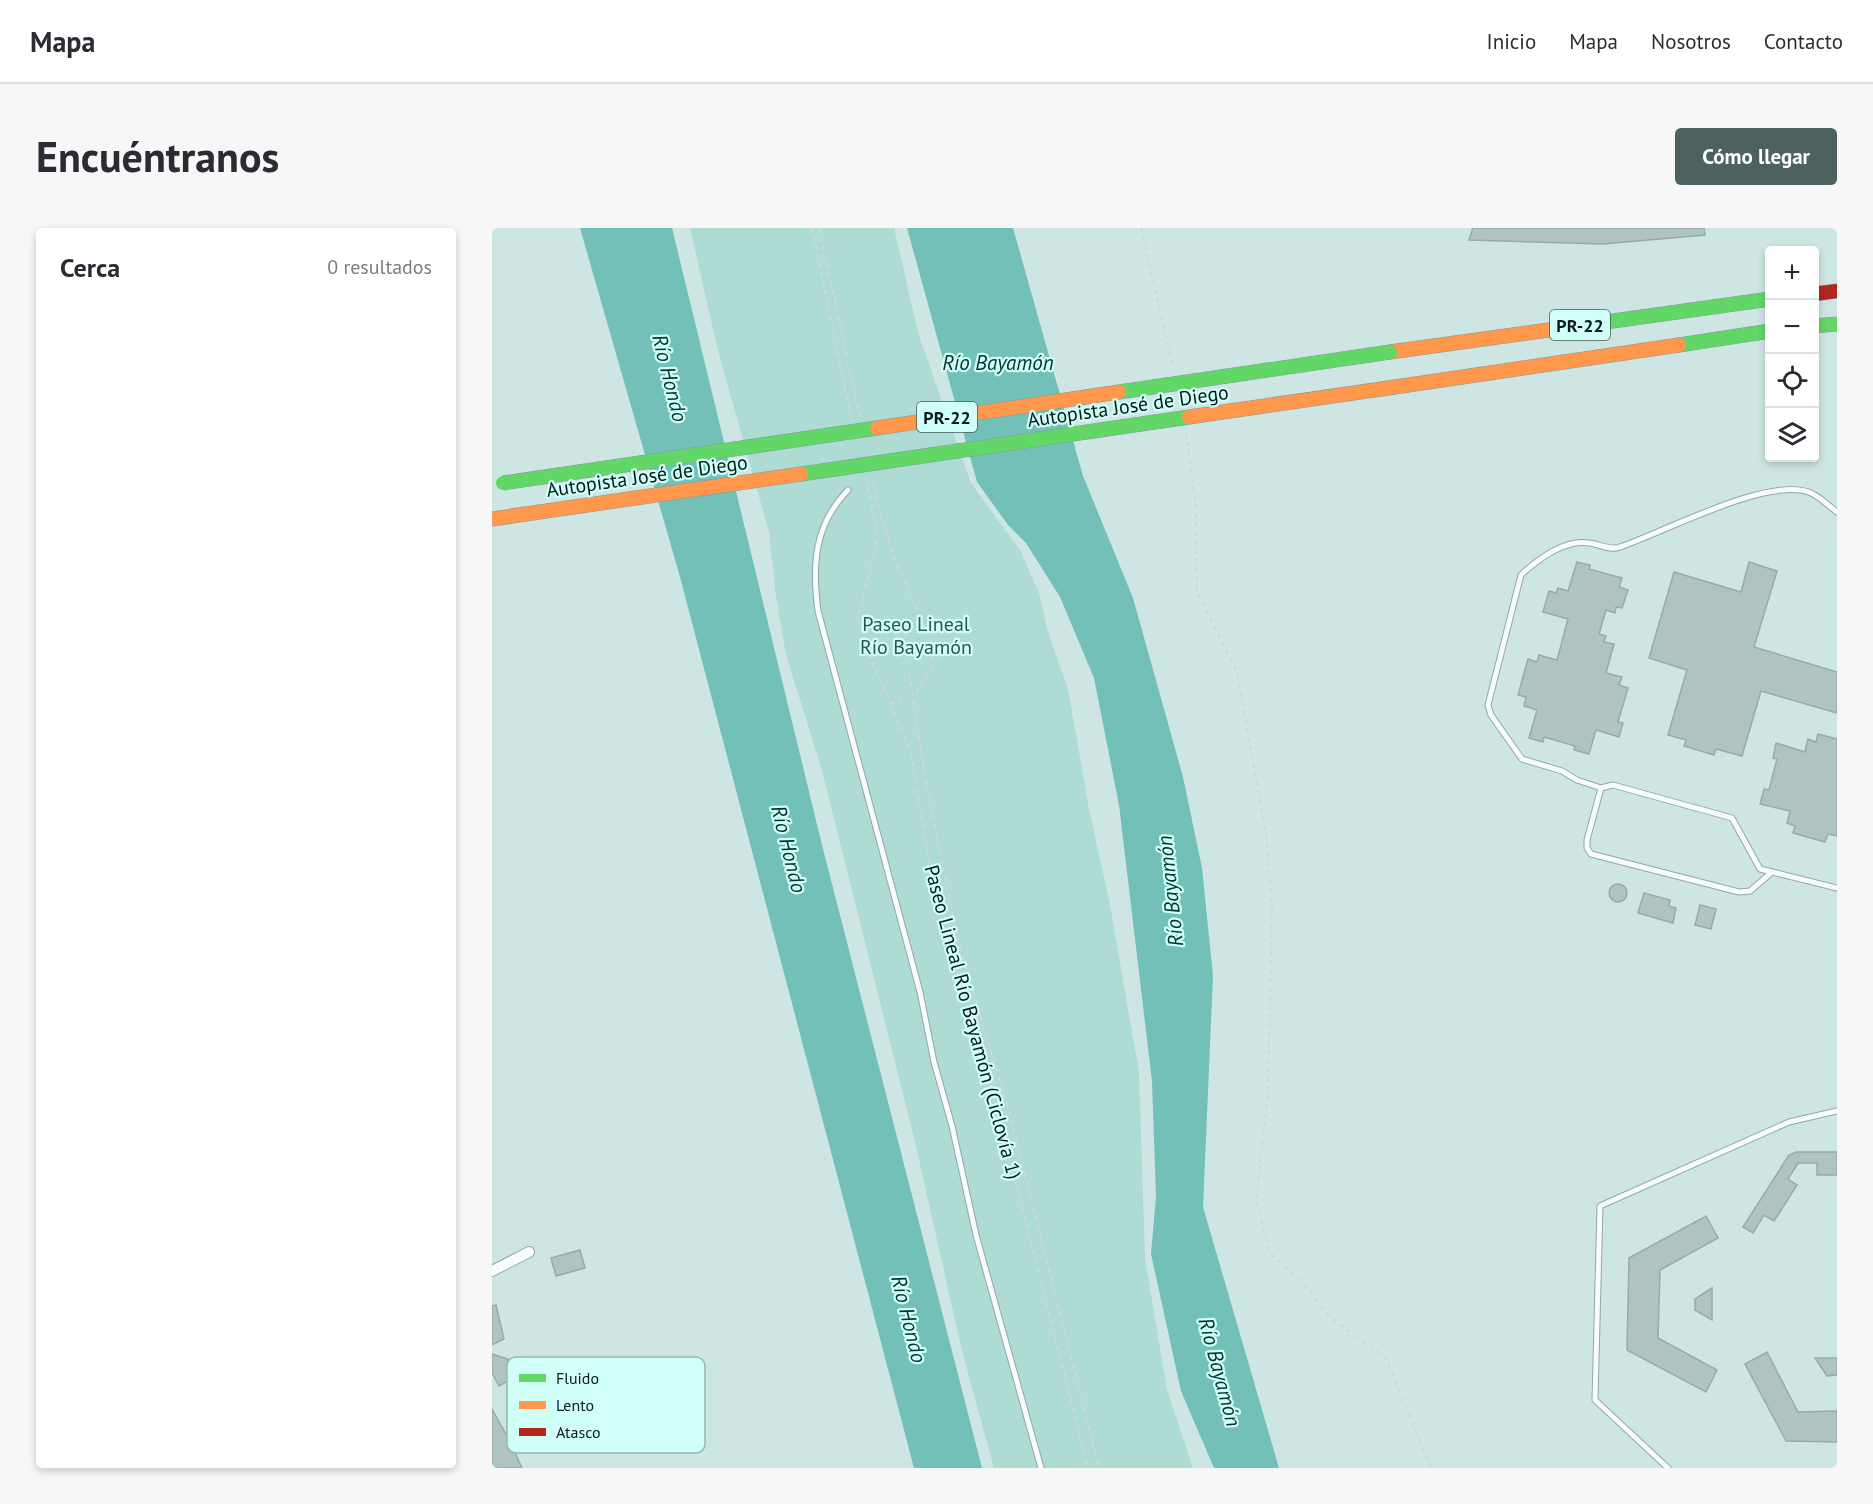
<!DOCTYPE html>
<html lang="es">
<meta charset="utf-8">
<style>
body{margin:0;font-family:"PT Sans",sans-serif;background:#f7f7f7;color:#2b2b33}
.controls{position:absolute;right:18px;top:18px;display:grid;overflow:hidden;border-radius:6px;box-shadow:0 3px 9px #0003}
.controls button{width:54px;height:54px;display:grid;place-items:center;padding:0;border:0;border-bottom:2px solid #e1e1e2;background:#fff;color:#2b2b33;font:30px sans-serif}
.list{margin:0;padding:0;list-style:none}
h2{display:flex;justify-content:space-between;align-items:center;height:78px;margin:0;padding:0 24px;font-size:26px}
h2 small{font-size:20px;font-weight:400;color:#7c7c81}
.icon{flex:none;width:33px;height:33px;fill:none;stroke:currentColor;stroke-width:2;stroke-linecap:round;stroke-linejoin:round}
.map{position:relative;flex:none;width:1345px;height:1240px;overflow:hidden;border-radius:6px}
header{display:flex;align-items:center;gap:36px;box-sizing:border-box;height:84px;padding:0 30px;background:#fff;border-bottom:2px solid #e1e1e2}
header strong{font-size:28px}
nav{display:flex;gap:33px;margin-inline-start:auto;font-size:21px}
.intro{display:flex;align-items:center;justify-content:space-between;box-sizing:border-box;height:144px;padding:0 36px}
h1{margin:0;font-size:42px}
.button{padding:15px 27px;border-radius:6px;background:#4d615f;color:#fff;font-size:21px;font-weight:700}
main{display:flex;gap:36px;padding:0 36px}
aside{flex:1;background:#fff;border-radius:6px;box-shadow:0 3px 9px #0003}
.map>svg:first-child{display:block}
.green{fill:#afdbd5}
.water{fill:#72c0b8}
.building{fill:#afc3c0;stroke:#98aba9;stroke-width:1.5}
.lines{fill:none;stroke-linecap:round;stroke-linejoin:round}
.lane-casing{stroke:#94a7a5;stroke-width:7}
.street-casing{stroke:#94a7a5;stroke-width:12}
.fast-casing{stroke:#829b98;stroke-width:15}
.slow-casing{stroke:#829b98;stroke-width:15}
.jam-casing{stroke:#829b98;stroke-width:15}
.path{stroke:#d0d7d6;stroke-width:2;stroke-dasharray:4.5 4.5;stroke-linecap:butt}
.lane{stroke:#f8fbfb;stroke-width:5}
.street{stroke:#f8fbfb;stroke-width:10}
.fast{stroke:#63d668;stroke-width:14}
.slow{stroke:#ff974d;stroke-width:14}
.jam{stroke:#b3261e;stroke-width:14}
.fast-bridge-casing{stroke:#829b98;stroke-width:15;stroke-linecap:butt}
.slow-bridge-casing{stroke:#829b98;stroke-width:15;stroke-linecap:butt}
.fast-bridge{stroke:#63d668;stroke-width:14}
.slow-bridge{stroke:#ff974d;stroke-width:14}
.labels{text-anchor:middle;dominant-baseline:central;stroke-width:4.5;stroke-linejoin:round;paint-order:stroke}
.shield{fill:#d0fff8;stroke:#445f5b;stroke-width:1.5}
.shield-label{font-size:18px;font-weight:bold;fill:#081a18}
.street-label{font-size:20px;fill:#081a18;stroke:#d0fff8}
.park-label{font-size:20px;fill:#2a5651;stroke:#d0fff8}
.water-label{font-size:21px;font-style:italic;fill:#033430;stroke:#d0fff8}
.key{fill:#d0fff8;stroke:#94bab5;stroke-width:1.5}
.key-label{font-size:16px;fill:#081a18}
</style>
<header>
<strong>Mapa</strong>
<nav><a>Inicio</a><a>Mapa</a><a>Nosotros</a><a>Contacto</a></nav>
</header>
<div class="intro"><h1>Encuéntranos</h1><a class="button">Cómo llegar</a></div>
<main>
<aside>
<h2>Cerca<small>0 resultados</small></h2>
<ul class="list">
</ul>
</aside>
<div class="map">
<svg width="1345" height="1240" viewBox="0 0 1345 1240">
<rect width="100%" height="100%" fill="#cee6e3"/>
<!-- green -->
<polygon class="green" points="198,0 402,0 427,108 479,255 528,322 547,365 555,401 576,461 597,581 618,677 647,844 653,1030 675,1162 701,1240 502,1240 470,1123 421,905 329,539 294,427 284,368 277,304 226,123"/>
<!-- water -->
<g class="water">
<polygon points="88,0 180,0 330,617 490,1240 422,1240 188,349"/>
<polygon points="415,0 521,0 591,248 641,370 691,549 710,640 721,748 711,979 787,1240 722,1240 689,1163 659,1026 664,968 660,853 627,577 602,450 568,369 534,315 516,297 485,254"/>
</g>
<!-- building -->
<g class="building">
<polygon points="981,0 1212,0 1213,7 1111,16 977,12"/>
<polygon points="1085,334 1098,337 1097,341 1130,350 1127,359 1136,362 1130,380 1124,379 1123,385 1114,382 1107,406 1114,408 1112,414 1122,416 1114,445 1130,449 1127,457 1136,460 1126,494 1131,495 1127,509 1104,502 1097,526 1082,522 1083,518 1052,509 1051,514 1037,510 1045,482 1032,478 1034,469 1026,467 1036,431 1045,434 1047,427 1065,432 1076,391 1051,384 1057,363 1064,365 1066,360 1076,363"/>
<polygon points="1257,334 1285,343 1262,419 1345,444 1345,485 1269,463 1250,528 1224,521 1222,527 1192,518 1194,512 1176,507 1195,442 1157,430 1182,344 1249,364"/>
<polygon points="1326,506 1345,511 1345,608 1336,606 1333,614 1301,605 1303,598 1295,595 1298,583 1268,576 1272,561 1277,562 1285,531 1281,530 1284,515 1313,524 1316,511 1324,514"/>
<circle cx="1126" cy="665" r="9"/>
<polygon points="1152,665 1178,672 1177,678 1184,680 1181,695 1146,685"/>
<polygon points="1208,677 1224,681 1219,701 1203,697"/>
<polygon points="1304,924 1345,924 1345,947 1325,947 1325,935 1306,935 1296,951 1305,957 1282,993 1272,987 1261,1005 1251,999 1297,927"/>
<polygon points="1214,988 1226,1010 1168,1042 1166,1110 1225,1142 1214,1164 1135,1122 1137,1030"/>
<polygon points="88,1022 93,1040 64,1048 59,1030"/>
<polygon points="1220,1060 1220,1092 1203,1082 1203,1071"/>
<polygon points="4,1077 12,1111 0,1117 0,1078"/>
<polygon points="1275,1124 1306,1184 1345,1183 1345,1214 1294,1213 1253,1136"/>
<polygon points="0,1126 19,1132 22,1143 15,1147 18,1152 7,1158 0,1145"/>
<polygon points="1323,1130 1345,1130 1345,1147 1335,1148"/>
<polygon points="0,1181 14,1206 19,1204 25,1215 20,1218 30,1240 0,1240"/>
</g>
<g class="lines">
<!-- lane casing -->
<g class="lane-casing">
<g id="lane">
<path d="M 356,262 C 322,297 320,337 326,383 L 428,764 L 442,834 L 460,898 L 484,1007 L 549,1240"/>
<path d="M 1109,560 L 1085,552 L 1070,543 L 1030,531 L 999,487 L 996,477 L 1029,347 C 1046,331 1073,311 1097,315 C 1107,316 1119,323 1128,319 C 1171,305 1277,247 1319,265 C 1328,269 1337,278 1345,284"/>
<polyline points="1280,644 1258,663 1247,664 1099,626 1095,620 1095,612 1109,560 1121,557 1240,590 1268,641 1345,660"/>
<polyline points="1176,1240 1103,1172 1108,978 1297,894 1345,883"/>
</g>
</g>
<!-- street casing -->
<g class="street-casing">
<polyline id="street" points="0,1043 37,1024"/>
</g>
<!-- fast casing -->
<g class="fast-casing">
<g id="fast">
<polyline points="1322,98 1345,96"/>
<polyline points="1078,99 1278,71"/>
<polyline points="1187,117 1278,103"/>
</g>
</g>
<!-- slow casing -->
<g class="slow-casing">
<g id="slow">
<polyline points="898,124 1078,99"/>
<polyline points="903,159 1187,117"/>
<polyline points="0,291 20,288"/>
</g>
</g>
<!-- jam casing -->
<g class="jam-casing">
<polyline id="jam" points="1322,66 1345,63"/>
</g>
<!-- path -->
<g class="path">
<polyline points="320,0 359,189"/>
<polyline points="327,0 368,189"/>
<polyline points="649,0 681,140"/>
<polyline points="694,205 704,278 705,364 745,445 774,606 780,680 776,864 764,972 777,1024 811,1055 838,1089 894,1130 939,1240"/>
<polyline points="374,250 384,298 384,318 366,390 380,433 419,524 442,664 505,880 596,1240"/>
<polyline points="381,250 389,290 402,329 440,416 440,438 422,468"/>
<polyline points="417,445 433,550 467,717 516,879 607,1240"/>
<polyline points="398,475 409,474 409,465"/>
</g>
<!-- lane -->
<use href="#lane" class="lane"/>
<!-- street -->
<use href="#street" class="street"/>
<!-- fast -->
<use href="#fast" class="fast"/>
<!-- slow -->
<use href="#slow" class="slow"/>
<!-- jam -->
<use href="#jam" class="jam"/>
<!-- fast-bridge casing -->
<g class="fast-bridge-casing">
<g id="fast-bridge">
<polyline points="627,164 898,124"/>
<polyline points="309,246 697,189"/>
<polyline points="11,255 385,200"/>
</g>
</g>
<!-- slow-bridge casing -->
<g class="slow-bridge-casing">
<g id="slow-bridge">
<polyline points="697,189 903,159"/>
<polyline points="385,200 627,164"/>
<polyline points="20,288 309,246"/>
</g>
</g>
<!-- fast-bridge -->
<use href="#fast-bridge" class="fast-bridge"/>
<!-- slow-bridge -->
<use href="#slow-bridge" class="slow-bridge"/>
</g>
<g class="labels">
<!-- shield labels -->
<g class="shield">
<rect x="1058" y="82" width="60" height="30" rx="4.5"/>
<rect x="425" y="174" width="60" height="30" rx="4.5"/>
</g>
<g class="shield-label">
<text x="1088" y="97">PR-22</text>
<text x="455" y="189">PR-22</text>
</g>
<!-- street labels -->
<g class="street-label">
<text transform="translate(636 178) rotate(-8)">Autopista José de Diego</text>
<text transform="translate(155 248) rotate(-8)">Autopista José de Diego</text>
<text transform="translate(481 794) rotate(75)">Paseo Lineal Río Bayamón (Ciclovía 1)</text>
</g>
<!-- park labels -->
<g class="park-label">
<text x="424" y="396">Paseo Lineal<tspan x="424" dy="23">Río Bayamón</tspan></text>
</g>
<!-- water labels -->
<g class="water-label">
<text x="506" y="134">Río Bayamón</text>
<text transform="translate(178 150) rotate(76)">Río Hondo</text>
<text transform="translate(297 621) rotate(76)">Río Hondo</text>
<text transform="translate(678 663) rotate(-96)">Río Bayamón</text>
<text transform="translate(417 1091) rotate(76)">Río Hondo</text>
<text transform="translate(728 1144) rotate(75)">Río Bayamón</text>
</g>
</g>
<!-- legend -->
<rect x="15" y="1129" width="198" height="96" rx="9" class="key"/>
<rect x="27" y="1146" width="27" height="8" fill="#63d668"/>
<rect x="27" y="1173" width="27" height="8" fill="#ff974d"/>
<rect x="27" y="1200" width="27" height="8" fill="#b3261e"/>
<g class="key-label">
<text x="64" y="1156">Fluido</text>
<text x="64" y="1183">Lento</text>
<text x="64" y="1210">Atasco</text>
</g>
</svg>
<div class="controls">
<button>+</button>
<button>−</button>
<button><svg class="icon" aria-label="locate" viewBox="0 0 24 24"><circle cx="12" cy="12" r="6"/><path d="M12 2v4M12 18v4M2 12h4M18 12h4"/></svg></button>
<button><svg class="icon" aria-label="layers" viewBox="0 0 24 24"><path d="M12 4l9 5-9 5-9-5zM3 14l9 5 9-5"/></svg></button>
</div>
</div>
</main>
